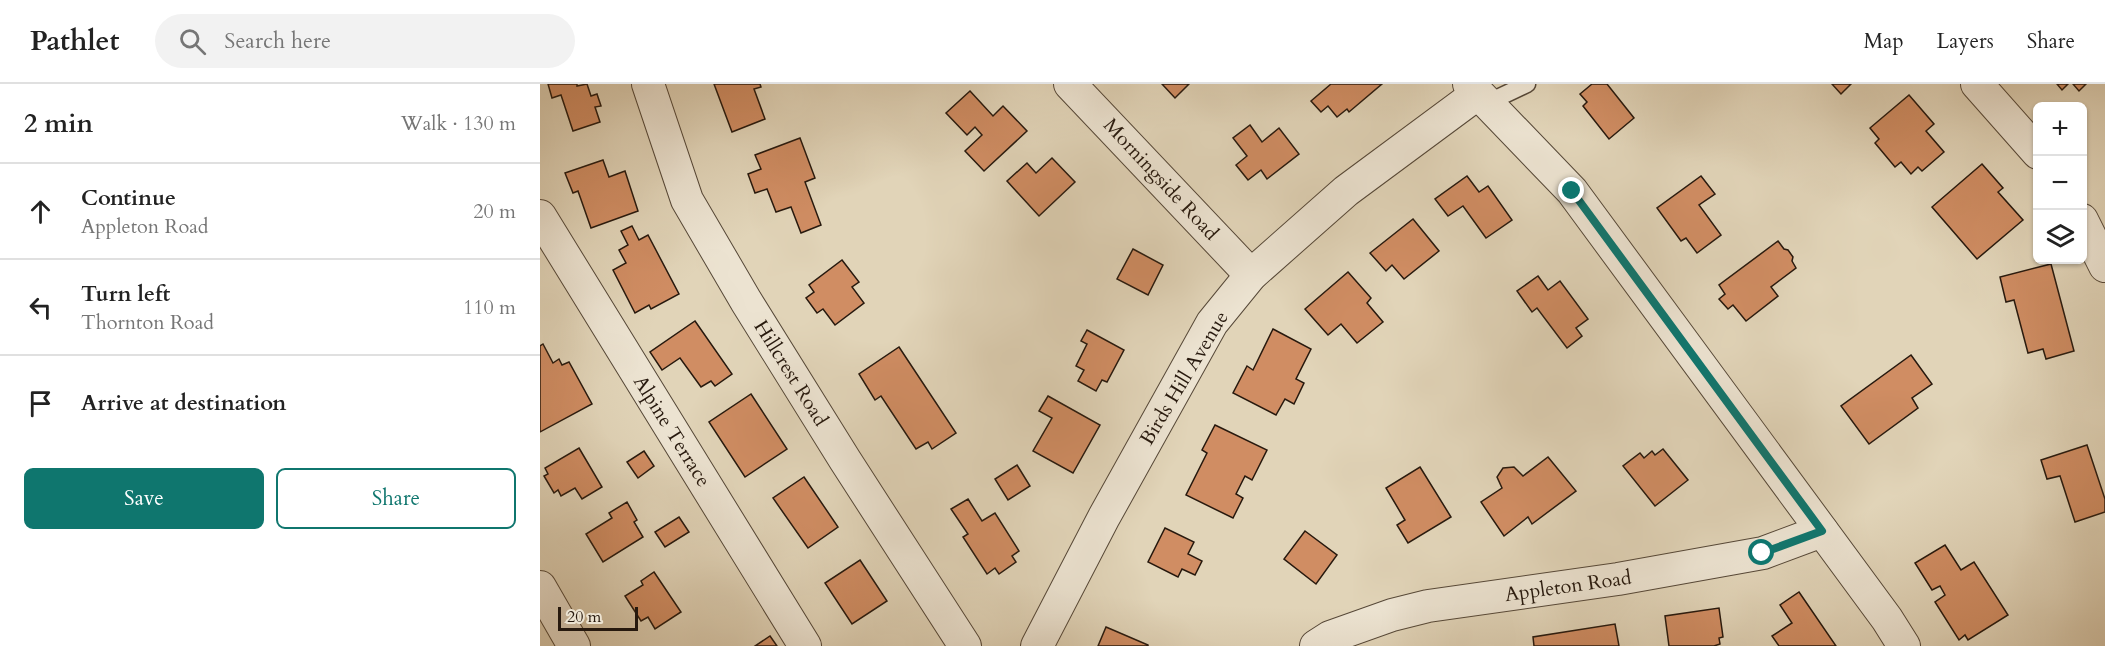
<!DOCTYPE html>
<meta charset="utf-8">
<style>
body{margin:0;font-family:Cardo,serif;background:#f2f2f2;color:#222}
.controls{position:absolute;right:18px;top:18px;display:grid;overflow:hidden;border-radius:9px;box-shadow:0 2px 4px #0004}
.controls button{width:54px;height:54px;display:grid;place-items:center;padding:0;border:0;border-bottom:2px solid #e0e0e0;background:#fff;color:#222;font:30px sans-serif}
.scale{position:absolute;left:18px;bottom:15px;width:80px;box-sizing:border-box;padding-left:6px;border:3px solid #27190e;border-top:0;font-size:16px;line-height:21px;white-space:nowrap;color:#27190e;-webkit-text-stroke:4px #ece3d1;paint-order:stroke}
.stop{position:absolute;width:18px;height:18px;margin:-14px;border:4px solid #0f766e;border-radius:50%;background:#fff}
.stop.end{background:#0f766e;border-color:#fff;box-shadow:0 2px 6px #0008}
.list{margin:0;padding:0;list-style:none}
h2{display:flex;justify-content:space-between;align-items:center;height:78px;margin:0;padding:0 24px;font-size:26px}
h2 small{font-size:20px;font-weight:400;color:#767676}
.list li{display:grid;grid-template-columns:39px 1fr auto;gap:18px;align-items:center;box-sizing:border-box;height:96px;padding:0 24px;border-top:2px solid #e0e0e0}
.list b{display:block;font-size:22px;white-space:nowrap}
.list p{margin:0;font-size:20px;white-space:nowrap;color:#767676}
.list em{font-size:20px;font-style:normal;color:#767676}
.actions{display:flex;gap:12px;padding:18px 24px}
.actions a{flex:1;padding:14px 0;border:2px solid #0f766e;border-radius:9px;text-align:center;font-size:21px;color:#0f766e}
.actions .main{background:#0f766e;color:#fff}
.icon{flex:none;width:33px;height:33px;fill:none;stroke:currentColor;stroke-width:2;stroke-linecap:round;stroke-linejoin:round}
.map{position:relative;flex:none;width:1565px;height:562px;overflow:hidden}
header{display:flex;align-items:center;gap:36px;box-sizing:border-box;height:84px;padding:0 30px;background:#fff;border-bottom:2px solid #e0e0e0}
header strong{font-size:28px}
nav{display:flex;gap:33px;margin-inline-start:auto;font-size:21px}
.search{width:420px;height:54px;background:#f2f2f2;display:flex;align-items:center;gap:15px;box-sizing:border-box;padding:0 21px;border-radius:33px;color:#767676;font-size:22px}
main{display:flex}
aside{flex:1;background:#fff}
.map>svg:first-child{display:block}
.building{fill:#d08d63;stroke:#27190e;stroke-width:1.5}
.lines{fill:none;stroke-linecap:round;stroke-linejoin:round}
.lane-casing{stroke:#564838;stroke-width:19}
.street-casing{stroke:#564838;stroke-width:34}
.lane{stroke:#ece3d1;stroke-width:16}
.street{stroke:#ece3d1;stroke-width:32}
.route{stroke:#0f766e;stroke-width:8}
.labels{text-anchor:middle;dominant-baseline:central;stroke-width:4.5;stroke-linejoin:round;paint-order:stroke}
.street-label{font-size:20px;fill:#27190e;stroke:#ece3d1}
</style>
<header>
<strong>Pathlet</strong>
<div class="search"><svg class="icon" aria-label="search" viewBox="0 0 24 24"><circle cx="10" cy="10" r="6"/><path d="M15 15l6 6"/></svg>Search here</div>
<nav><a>Map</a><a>Layers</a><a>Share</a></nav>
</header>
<main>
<aside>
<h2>2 min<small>Walk · 130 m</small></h2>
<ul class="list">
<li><svg class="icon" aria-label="ahead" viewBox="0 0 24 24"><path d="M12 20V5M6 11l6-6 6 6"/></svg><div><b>Continue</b><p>Appleton Road</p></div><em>20 m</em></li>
<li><svg class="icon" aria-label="left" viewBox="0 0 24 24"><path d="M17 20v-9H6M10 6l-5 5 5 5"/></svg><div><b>Turn left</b><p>Thornton Road</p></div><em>110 m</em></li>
<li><svg class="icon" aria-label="arrive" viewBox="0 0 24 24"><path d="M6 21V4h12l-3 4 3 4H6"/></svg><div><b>Arrive at destination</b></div></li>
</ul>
<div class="actions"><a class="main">Save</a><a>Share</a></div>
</aside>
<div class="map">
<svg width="1565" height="562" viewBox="0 0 1565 562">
<rect width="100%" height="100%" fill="#e1d4b8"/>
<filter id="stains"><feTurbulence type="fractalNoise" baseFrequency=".00333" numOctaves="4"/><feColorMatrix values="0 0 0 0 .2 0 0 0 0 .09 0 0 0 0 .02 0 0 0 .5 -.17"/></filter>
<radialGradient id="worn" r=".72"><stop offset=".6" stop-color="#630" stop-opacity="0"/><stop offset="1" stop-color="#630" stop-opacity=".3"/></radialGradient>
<!-- building -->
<g class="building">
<polygon points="8,0 37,0 37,2 47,0 51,12 57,10 61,22 55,23 60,38 33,47 21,11 12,14"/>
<polygon points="174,0 220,0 221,3 214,5 225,35 192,48"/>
<polygon points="622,0 649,0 635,14"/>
<polygon points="791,0 842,0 809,28 807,25 797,33 788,22 781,28 771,17"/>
<polygon points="1052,0 1067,0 1094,34 1069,55 1043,22 1047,18 1040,10"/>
<polygon points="1292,0 1311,0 1301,10"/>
<polygon points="1517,0 1528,0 1522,6"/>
<polygon points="1533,0 1546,0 1539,7"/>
<polygon points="430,7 453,32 463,22 487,47 444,87 425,67 442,51 435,43 427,51 406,29"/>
<polygon points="1369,11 1394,40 1386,47 1404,68 1382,87 1378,83 1371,90 1361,78 1355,83 1335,59 1339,55 1330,44"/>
<polygon points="710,41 722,58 739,44 759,70 727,95 721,86 708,96 696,81 707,72 693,54"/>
<polygon points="260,54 275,94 265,98 281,141 261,149 251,123 236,128 227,105 215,109 208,90 221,85 215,71"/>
<polygon points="512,74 535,98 499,132 467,97 487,79 496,89"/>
<polygon points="63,76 69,93 85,87 98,127 51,144 38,107 33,109 25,89"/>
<polygon points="1442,80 1463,104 1458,108 1483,136 1437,175 1392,123"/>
<polygon points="927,92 939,108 948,102 972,136 946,154 923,122 908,132 895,115"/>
<polygon points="1161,92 1175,110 1159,121 1181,151 1157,169 1146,154 1141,157 1117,124"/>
<polygon points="873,135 899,167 864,195 852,181 846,187 830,169"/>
<polygon points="92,142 99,156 108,151 139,210 111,225 109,221 95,229 73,186 86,179 79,166 88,161 81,147"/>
<polygon points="1238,157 1244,165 1248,166 1253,173 1252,177 1256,184 1231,203 1238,212 1206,237 1193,221 1188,225 1179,215 1185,210 1179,201"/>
<polygon points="593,165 623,181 608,211 577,195"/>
<polygon points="302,176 319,198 312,203 324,219 295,241 283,225 277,229 266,214 274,208 269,201"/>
<polygon points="1511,180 1534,267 1506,275 1503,265 1488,269 1474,216 1466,218 1460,193"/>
<polygon points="808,188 831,214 827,219 843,238 817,259 801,240 788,251 765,225"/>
<polygon points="998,192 1008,206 1020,197 1048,235 1036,244 1042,252 1027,264 997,224 992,228 977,207"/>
<polygon points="155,237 192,290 175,302 171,297 161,303 140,274 122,286 110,268"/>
<polygon points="733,245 771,265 756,295 764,299 754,320 745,315 736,331 693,309 707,282 713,286"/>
<polygon points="547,246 584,266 567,298 562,296 556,307 538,297 544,286 536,282 547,260 541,257"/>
<polygon points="3,260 13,279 19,275 22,281 29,278 52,320 0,348 0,262"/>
<polygon points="359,263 416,349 392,365 388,358 376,365 341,312 335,316 319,290"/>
<polygon points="1371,271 1392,300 1372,314 1378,324 1329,360 1301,322"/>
<polygon points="211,310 247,365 205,393 169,338"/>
<polygon points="508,312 560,341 533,389 493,367 512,334 499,327"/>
<polygon points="675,341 727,366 712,396 705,392 696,410 703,414 693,434 646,411 667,369 662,366"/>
<polygon points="1547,361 1565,415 1565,428 1535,438 1520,392 1507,395 1501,376"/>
<polygon points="39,364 62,403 42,415 35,404 21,412 18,406 14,409 4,392 8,390 5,384"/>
<polygon points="1123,365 1148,396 1115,422 1083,382 1100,369 1104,374 1112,367 1115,371"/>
<polygon points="104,367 114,382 98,394 87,378"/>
<polygon points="1008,373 1036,407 992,440 988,433 964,452 941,418 962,404 957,393 963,384 974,383 983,392"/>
<polygon points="477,381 490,402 468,416 455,395"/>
<polygon points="880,383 911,433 868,459 857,441 865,436 846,404"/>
<polygon points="264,393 298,443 268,464 233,414"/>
<polygon points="428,415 442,437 455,429 479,467 472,472 476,478 459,490 455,484 447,490 423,453 428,450 411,425"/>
<polygon points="87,418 97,436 94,438 103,453 63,478 46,450 72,434 69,429"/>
<polygon points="139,433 149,448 125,463 115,448"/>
<polygon points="625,444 654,458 648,470 662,477 655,491 642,485 638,493 608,478"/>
<polygon points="765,447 797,471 776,500 744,475"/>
<polygon points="1405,461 1421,486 1434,478 1468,531 1428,556 1425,551 1419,556 1395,518 1405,511 1400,502 1392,506 1375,479"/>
<polygon points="320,476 347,517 312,540 285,499"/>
<polygon points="114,488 141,528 115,545 108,533 101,537 85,512 103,501 101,497"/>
<polygon points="1259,508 1296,562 1239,562 1232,552 1252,539 1240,521"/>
<polygon points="1179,524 1183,553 1179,554 1180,560 1174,562 1129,562 1125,532"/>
<polygon points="1075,540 1079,562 994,562 993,553"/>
<polygon points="566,543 608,561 608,562 558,562"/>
<polygon points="230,552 237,562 215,562"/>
</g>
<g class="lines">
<!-- lane casing -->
<g class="lane-casing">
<polyline id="lane" points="947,19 987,0"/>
</g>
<!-- street casing -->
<g class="street-casing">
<g id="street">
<polyline points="108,0 147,116 206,217 305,376 425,562"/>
<polyline points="530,0 711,191"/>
<polyline points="929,0 1032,107 1347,535 1364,562"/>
<polyline points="1437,0 1498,69"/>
<polyline points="0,132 265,562"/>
<polyline points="1542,136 1565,182"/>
<polyline points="0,503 34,562"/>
<polyline points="497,562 564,433 672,239 711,191 806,107 937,10"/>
<polyline points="776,562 790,553 852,531 888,522 1078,495 1223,469 1282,447"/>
</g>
</g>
<!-- lane -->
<use href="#lane" class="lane"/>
<!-- street -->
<use href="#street" class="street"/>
</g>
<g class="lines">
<!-- route -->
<polyline class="route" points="1032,107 1282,447 1222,469"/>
</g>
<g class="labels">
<!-- street labels -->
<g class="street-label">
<text transform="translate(621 95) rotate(47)">Morningside Road</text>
<text transform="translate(251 289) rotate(58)">Hillcrest Road</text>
<text transform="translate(644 294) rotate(-59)">Birds Hill Avenue</text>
<text transform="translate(132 347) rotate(58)">Alpine Terrace</text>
<text transform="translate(1028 502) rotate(-8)">Appleton Road</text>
</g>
</g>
<rect width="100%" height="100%" filter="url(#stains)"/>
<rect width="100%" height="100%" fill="url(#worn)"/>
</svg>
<div class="controls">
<button>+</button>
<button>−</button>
<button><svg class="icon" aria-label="layers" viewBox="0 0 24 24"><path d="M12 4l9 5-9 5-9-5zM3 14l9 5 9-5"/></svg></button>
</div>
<div class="scale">20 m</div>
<div class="stop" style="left:1222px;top:469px"></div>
<div class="stop end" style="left:1032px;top:107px"></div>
</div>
</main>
